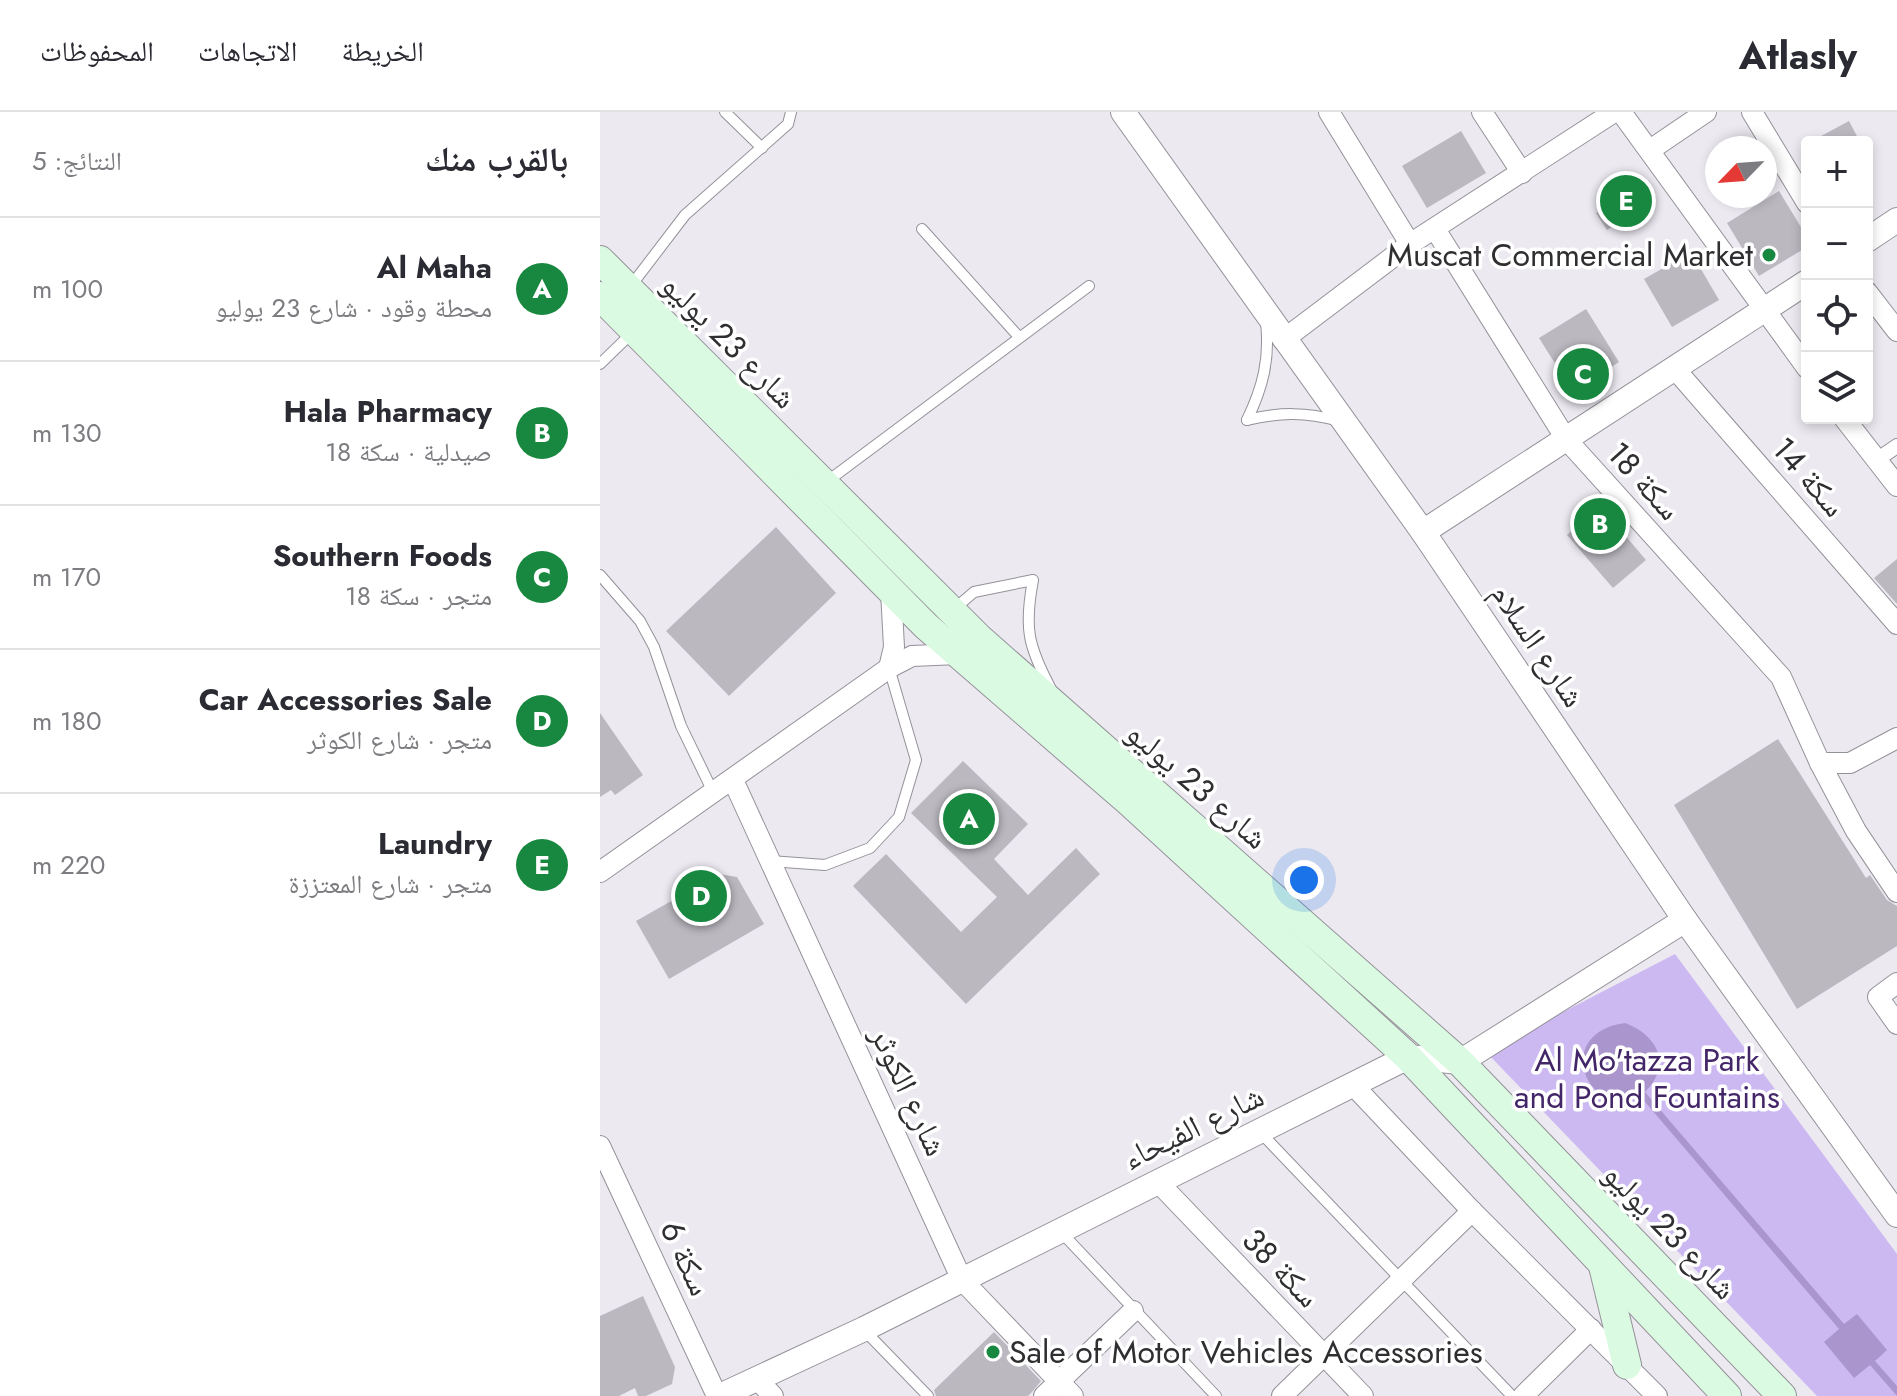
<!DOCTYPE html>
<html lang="ar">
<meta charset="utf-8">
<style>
body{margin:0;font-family:Jost,"Noto Naskh Arabic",sans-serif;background:#f2f2f3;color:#2b2b33;direction:rtl}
.controls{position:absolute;right:24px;top:24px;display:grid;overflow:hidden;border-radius:8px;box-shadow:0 4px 12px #0003}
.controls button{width:72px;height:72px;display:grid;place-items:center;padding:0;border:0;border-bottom:2px solid #e1e1e2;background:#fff;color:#2b2b33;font:40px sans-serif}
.compass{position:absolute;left:1105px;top:24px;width:72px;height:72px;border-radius:50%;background:#fff;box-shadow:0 4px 12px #0003;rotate:245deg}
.you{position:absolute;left:704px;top:768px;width:28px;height:28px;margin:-20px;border:6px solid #fff;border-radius:50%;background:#1a73e8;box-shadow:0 0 0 12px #1a73e833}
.badge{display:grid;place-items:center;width:52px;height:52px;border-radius:50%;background:#188840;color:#fff;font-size:26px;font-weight:700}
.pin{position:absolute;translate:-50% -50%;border:4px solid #fff;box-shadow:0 2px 8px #0006}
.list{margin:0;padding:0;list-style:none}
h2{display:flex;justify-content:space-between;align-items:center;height:104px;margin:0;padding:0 32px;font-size:34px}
h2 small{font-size:26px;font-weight:400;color:#7c7c81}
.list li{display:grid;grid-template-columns:52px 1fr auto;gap:24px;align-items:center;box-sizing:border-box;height:144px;padding:0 32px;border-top:2px solid #e1e1e2}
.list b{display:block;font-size:30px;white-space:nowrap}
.list p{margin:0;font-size:26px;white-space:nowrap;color:#7c7c81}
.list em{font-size:26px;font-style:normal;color:#7c7c81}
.icon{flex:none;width:44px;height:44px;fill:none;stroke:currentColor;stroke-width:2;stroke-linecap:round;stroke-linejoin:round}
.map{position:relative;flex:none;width:1297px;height:1284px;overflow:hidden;direction:ltr}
header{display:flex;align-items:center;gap:48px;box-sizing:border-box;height:112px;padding:0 40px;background:#fff;border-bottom:2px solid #e1e1e2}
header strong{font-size:38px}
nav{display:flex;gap:44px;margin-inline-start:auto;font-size:28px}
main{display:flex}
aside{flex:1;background:#fff}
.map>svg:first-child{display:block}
.green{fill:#cdb9f2}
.water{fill:#aa96cd}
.building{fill:#bbb8c0}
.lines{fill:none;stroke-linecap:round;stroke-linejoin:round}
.service-casing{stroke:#949199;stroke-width:12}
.pedestrian-casing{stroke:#949199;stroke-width:16}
.minor-casing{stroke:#949199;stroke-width:22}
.tertiary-casing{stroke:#949199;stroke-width:26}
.secondary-casing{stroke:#949199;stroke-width:30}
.service{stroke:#fff;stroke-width:10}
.pedestrian{stroke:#fff;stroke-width:14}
.minor{stroke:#fff;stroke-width:20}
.tertiary{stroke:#fff;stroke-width:24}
.secondary{stroke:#dbfae2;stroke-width:28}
.poi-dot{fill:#188840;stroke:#fff;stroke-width:3}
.labels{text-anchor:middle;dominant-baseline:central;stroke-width:7;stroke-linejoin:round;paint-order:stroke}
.poi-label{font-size:32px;fill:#2f2e31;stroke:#fff;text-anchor:end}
.street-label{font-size:32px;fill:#2f2e31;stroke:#fff}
.park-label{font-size:32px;fill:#432668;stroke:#fff}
</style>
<header>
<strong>Atlasly</strong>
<nav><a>الخريطة</a><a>الاتجاهات</a><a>المحفوظات</a></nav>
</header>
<main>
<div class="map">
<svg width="1297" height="1284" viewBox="0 0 1297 1284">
<rect width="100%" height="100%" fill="#ece9f1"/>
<!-- green -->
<polygon class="green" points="1075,842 1297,1142 1297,1284 1217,1284 886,940"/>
<!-- water -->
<path class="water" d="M 1025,911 C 1057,923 1073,952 1045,980 L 1244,1212 L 1257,1202 L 1287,1238 L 1275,1249 L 1297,1274 L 1297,1284 L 1270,1253 L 1254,1266 L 1224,1230 L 1239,1217 L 1040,984 C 987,1009 951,921 1025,911 Z"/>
<!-- building -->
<g class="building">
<polygon points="1249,9 1260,30 1210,30"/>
<polygon points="861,19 886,61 827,96 802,54"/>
<polygon points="1046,69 1056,86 1007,118 996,101"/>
<polygon points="1179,79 1207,125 1207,135 1159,164 1127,111"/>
<polygon points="1091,140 1119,188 1072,215 1044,167"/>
<polygon points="986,197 1019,250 973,280 939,226"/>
<polygon points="1000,394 1046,448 1013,476 967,423"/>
<polygon points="176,415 236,481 129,584 66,519"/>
<polygon points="1297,447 1297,492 1274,466"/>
<polygon points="0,601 43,663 15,683 11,678 0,685"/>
<polygon points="1178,627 1266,766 1270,763 1287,788 1297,794 1297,834 1197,897 1074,693"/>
<polygon points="363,649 428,712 394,747 428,783 476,736 500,762 366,892 253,774 286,742 361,820 397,785 311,701"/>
<polygon points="119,762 137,765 164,812 69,867 36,809"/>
<polygon points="43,1184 75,1255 72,1272 46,1284 38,1284 35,1276 19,1284 0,1284 0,1204"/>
<polygon points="394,1220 441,1269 432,1280 428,1284 336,1284 334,1278"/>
</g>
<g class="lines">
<!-- service casing -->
<g class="service-casing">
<g id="service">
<polyline points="125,0 162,36"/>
<polyline points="322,117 419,225"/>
<polyline points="30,175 85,103 188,12 191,0"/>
<polyline points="0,252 33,220"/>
<path d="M 647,308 C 663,275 670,247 666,210"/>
<path d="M 647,308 C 680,300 706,300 739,309"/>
<polyline points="225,371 489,174"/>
<polyline points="0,463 40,509 54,535 81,614 114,682"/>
<path d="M 353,498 L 374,480 L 433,468 C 424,516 428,534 451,577"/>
<polyline points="170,749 225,753 270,736 299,705 316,648 289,556"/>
<polyline points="660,1020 912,1284"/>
<polyline points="461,1120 616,1284"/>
<polyline points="265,1219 328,1284"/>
</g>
</g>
<!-- pedestrian casing -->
<g class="pedestrian-casing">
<polyline id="pedestrian" points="1275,349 1297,334"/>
</g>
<!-- minor casing -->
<g class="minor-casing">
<g id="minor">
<polyline points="729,0 810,132"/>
<polyline points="882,0 922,61"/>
<polyline points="1021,0 1207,256"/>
<polyline points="1152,0 1207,91"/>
<polyline points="1050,38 1106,0"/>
<polyline points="835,117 966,327 1181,565 1220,651 1256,719 1297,780"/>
<polyline points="1267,180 1297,219"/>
<polyline points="683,228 810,132 1014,0"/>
<polyline points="1075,257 1297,512"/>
<polyline points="1244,306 1297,374"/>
<polyline points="289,556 294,535 291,479"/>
<polyline points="1220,651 1250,651 1297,626"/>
<polyline points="133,668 362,1168 473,1284"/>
<polyline points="0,760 289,556 312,544 358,542"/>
<polyline points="1297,871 1278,885 1297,912"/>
<polyline points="752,972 872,1099 1057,1284"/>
<polyline points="0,1034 117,1284"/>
<polyline points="557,1069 763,1284"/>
<polyline points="156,1266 173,1284"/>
<polyline points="444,1284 533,1199"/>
<polyline points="682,1284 872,1099"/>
<polyline points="923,1284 991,1217"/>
</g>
</g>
<!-- tertiary casing -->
<g class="tertiary-casing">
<g id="tertiary">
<polyline points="523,0 823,420 1085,808 1297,1103"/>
<polyline points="1267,128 1297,108"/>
<polyline points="823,420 1207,170"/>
<polyline points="120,1284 264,1217 808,945 860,950 1085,808"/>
</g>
</g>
<!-- secondary casing -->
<g class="secondary-casing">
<g id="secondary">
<polyline points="0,148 379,526 860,950 1182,1284"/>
<polyline points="0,184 326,514 528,689 808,945 1127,1284"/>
<polyline points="1003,1154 1027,1253"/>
</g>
</g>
<!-- service -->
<use href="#service" class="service"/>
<!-- pedestrian -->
<use href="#pedestrian" class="pedestrian"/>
<!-- minor -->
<use href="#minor" class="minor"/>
<!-- tertiary -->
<use href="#tertiary" class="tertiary"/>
<!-- secondary -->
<use href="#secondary" class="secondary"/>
</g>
<!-- markers -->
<g class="poi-dot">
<circle cx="1169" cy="143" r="8"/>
<circle cx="393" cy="1240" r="8"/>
</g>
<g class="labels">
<!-- poi labels -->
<g class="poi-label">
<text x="1153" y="143">Muscat Commercial Market</text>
<text x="409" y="1240" text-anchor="start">Sale of Motor Vehicles Accessories</text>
</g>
<!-- street labels -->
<g class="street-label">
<text transform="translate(129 229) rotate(45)">شارع 23 يوليو</text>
<text transform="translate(1209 365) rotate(49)">سكة 14</text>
<text transform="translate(1044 369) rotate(48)">سكة 18</text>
<text transform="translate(938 533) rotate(56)">شارع السلام</text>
<text transform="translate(597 673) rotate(41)">شارع 23 يوليو</text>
<text transform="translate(309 979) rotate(65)">شارع الكوثر</text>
<text transform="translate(593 1015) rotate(-26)">شارع الفيحاء</text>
<text transform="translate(1070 1119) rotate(46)">شارع 23 يوليو</text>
<text transform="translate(86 1146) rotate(65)">سكة 6</text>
<text transform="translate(681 1156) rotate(46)">سكة 38</text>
</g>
<!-- park labels -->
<g class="park-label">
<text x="1047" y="948">Al Mo'tazza Park<tspan x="1047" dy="37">and Pond Fountains</tspan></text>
</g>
</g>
</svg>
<div class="controls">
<button>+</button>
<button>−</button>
<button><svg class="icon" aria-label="locate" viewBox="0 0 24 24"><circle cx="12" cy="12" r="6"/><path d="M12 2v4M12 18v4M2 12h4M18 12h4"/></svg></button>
<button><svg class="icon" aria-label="layers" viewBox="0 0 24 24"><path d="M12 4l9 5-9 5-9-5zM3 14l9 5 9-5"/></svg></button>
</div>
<svg class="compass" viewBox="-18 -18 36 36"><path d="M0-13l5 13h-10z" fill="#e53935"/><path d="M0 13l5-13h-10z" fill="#7c7c81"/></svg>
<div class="you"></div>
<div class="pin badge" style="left:369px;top:707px">A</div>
<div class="pin badge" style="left:1000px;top:412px">B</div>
<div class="pin badge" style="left:983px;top:262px">C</div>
<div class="pin badge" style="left:101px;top:784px">D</div>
<div class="pin badge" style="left:1026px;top:89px">E</div>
</div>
<aside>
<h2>بالقرب منك<small>النتائج: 5</small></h2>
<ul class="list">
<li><span class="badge">A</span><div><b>Al Maha</b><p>محطة وقود · شارع 23 يوليو</p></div><em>100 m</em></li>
<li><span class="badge">B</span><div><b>Hala Pharmacy</b><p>صيدلية · سكة 18</p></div><em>130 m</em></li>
<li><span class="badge">C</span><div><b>Southern Foods</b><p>متجر · سكة 18</p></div><em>170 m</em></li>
<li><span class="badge">D</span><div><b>Car Accessories Sale</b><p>متجر · شارع الكوثر</p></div><em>180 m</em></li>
<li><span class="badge">E</span><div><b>Laundry</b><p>متجر · شارع المعتززة</p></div><em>220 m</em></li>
</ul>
</aside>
</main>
